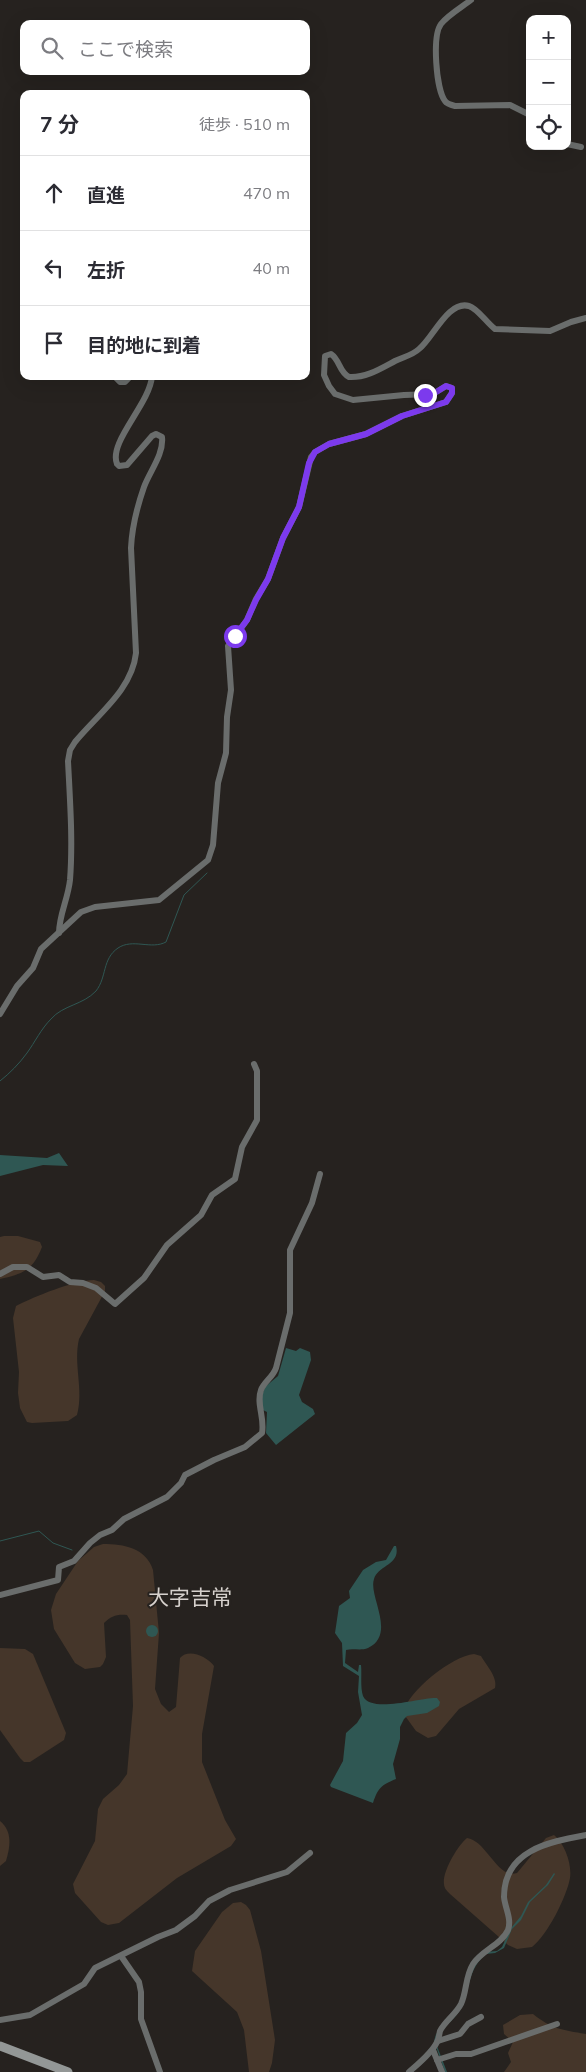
<!DOCTYPE html>
<html lang="ja">
<meta charset="utf-8">
<style>
body{margin:0;font-family:Mulish,"Noto Sans JP",sans-serif;background:#f2f2f3;color:#2b2b33}
.controls{position:absolute;right:15px;top:15px;display:grid;overflow:hidden;border-radius:10px;box-shadow:0 5px 20px #0002}
.controls button{width:45px;height:45px;display:grid;place-items:center;padding:0;border:0;border-bottom:1px solid #e1e1e2;background:#fff;color:#2b2b33;font:25px sans-serif}
.stop{position:absolute;width:15px;height:15px;margin:-11px;border:4px solid #7c3aed;border-radius:50%;background:#fff}
.stop.end{background:#7c3aed;border-color:#fff;box-shadow:0 1px 5px #0008}
.list{margin:0;padding:0;list-style:none}
h2{display:flex;justify-content:space-between;align-items:center;height:65px;margin:0;padding:0 20px;font-size:21px}
h2 small{font-size:16px;font-weight:400;color:#7c7c81}
.list li{display:grid;grid-template-columns:32px 1fr auto;gap:15px;align-items:center;box-sizing:border-box;height:75px;padding:0 20px;border-top:1px solid #e1e1e2}
.list b{display:block;font-size:19px;white-space:nowrap}
.list em{font-size:16px;font-style:normal;color:#7c7c81}
.icon{flex:none;width:28px;height:28px;fill:none;stroke:currentColor;stroke-width:2;stroke-linecap:round;stroke-linejoin:round}
.map{position:relative;flex:none;width:586px;height:2072px;overflow:hidden}
.search{position:absolute;background:#fff;box-shadow:0 5px 20px #0002;left:20px;top:20px;width:290px;height:55px;display:flex;align-items:center;gap:12px;box-sizing:border-box;padding:0 18px;border-radius:10px;color:#7c7c81;font-size:19px}
.panel{position:absolute;background:#fff;box-shadow:0 5px 20px #0002;left:20px;top:90px;width:290px;height:290px;border-radius:10px}
.map>svg:first-child{display:block}
.green{fill:#45362a}
.water{fill:#2f5753}
.lines{fill:none;stroke-linecap:round;stroke-linejoin:round}
.stream{stroke:#2f5753;stroke-width:1}
.street{stroke:#6a6d6c;stroke-width:6}
.secondary{stroke:#939796;stroke-width:9}
.route{stroke:#7c3aed;stroke-width:6}
.labels{text-anchor:middle;dominant-baseline:central;stroke-width:4;stroke-linejoin:round;paint-order:stroke}
.quarter-label{font-size:21px;fill:#d6d1cd;stroke:#26221f}
</style>
<div class="map">
<svg width="586" height="2072" viewBox="0 0 586 2072">
<rect width="100%" height="100%" fill="#26221f"/>
<!-- green -->
<g class="green">
<path d="M 4,1236 L 18,1236 L 40,1242 L 42,1247 C 33,1270 23,1274 0,1279 L 0,1237 Z"/>
<path d="M 94,1280 L 101,1282 L 105,1286 L 105,1291 L 79,1339 C 73,1364 84,1390 77,1415 L 68,1421 L 32,1423 L 27,1422 L 20,1408 L 18,1393 L 19,1372 L 13,1318 L 16,1306 C 36,1296 72,1281 94,1280 Z"/>
<path d="M 103,1544 C 124,1544 146,1548 153,1570 L 159,1633 L 155,1689 L 161,1704 L 169,1712 L 176,1707 L 180,1658 C 188,1648 207,1656 214,1666 L 202,1734 L 202,1762 L 225,1820 L 236,1839 L 231,1846 L 177,1878 L 119,1923 L 108,1925 L 101,1922 L 75,1893 L 73,1884 L 95,1841 L 98,1809 L 103,1799 L 119,1785 L 127,1774 L 133,1706 L 130,1620 L 127,1615 C 117,1614 111,1616 104,1623 L 106,1657 L 103,1664 L 100,1667 L 85,1669 L 75,1663 L 54,1629 L 51,1610 L 56,1594 L 78,1561 L 94,1547 Z"/>
<polygon points="0,1648 25,1649 33,1654 66,1733 64,1740 30,1762 24,1762 20,1758 0,1730"/>
<path d="M 474,1654 L 481,1656 C 486,1665 498,1677 495,1688 L 459,1709 L 436,1736 L 428,1738 L 416,1731 L 403,1713 C 408,1691 452,1656 474,1654 Z"/>
<path d="M 0,1821 C 13,1832 10,1847 6,1861 L 0,1866 Z"/>
<path d="M 554,1835 C 565,1844 572,1864 570,1878 C 567,1896 547,1936 532,1947 L 517,1949 L 508,1945 L 450,1894 C 447,1891 444,1888 444,1884 C 442,1872 458,1845 467,1838 C 486,1840 498,1880 517,1873 L 546,1838 Z"/>
<polygon points="241,1902 246,1905 250,1910 261,1951 275,2040 272,2063 269,2072 249,2072 244,2030 237,2012 192,1971 195,1951 222,1912 233,1903"/>
<path d="M 533,2014 C 552,2029 562,2030 586,2034 L 586,2072 L 504,2072 L 511,2062 L 508,2053 L 513,2042 L 504,2034 L 503,2025 L 520,2015 Z"/>
</g>
<!-- water -->
<g class="water">
<polygon points="59,1153 68,1166 43,1165 0,1176 0,1155 47,1158"/>
<polygon points="286,1348 296,1351 300,1348 310,1352 311,1360 299,1395 302,1402 313,1409 315,1414 276,1445 266,1433 267,1412 263,1410 260,1401 265,1387 278,1376"/>
<path d="M 394,1546 L 396,1546 C 401,1565 378,1565 374,1579 C 368,1596 397,1634 368,1648 C 361,1651 353,1648 346,1650 L 345,1663 L 358,1672 L 359,1665 L 361,1665 C 362,1674 360,1687 363,1696 C 371,1714 421,1697 437,1698 L 440,1702 L 439,1706 L 427,1713 L 407,1716 L 404,1719 L 400,1727 L 400,1739 L 393,1764 L 396,1779 C 381,1785 378,1788 373,1803 L 331,1787 L 330,1785 L 343,1761 L 346,1733 L 357,1723 L 362,1715 L 358,1692 L 359,1676 L 343,1666 L 342,1643 L 335,1633 L 339,1606 L 350,1598 L 349,1591 L 363,1570 L 376,1562 L 386,1560 Z"/>
<circle cx="152" cy="1631" r="6"/>
<path d="M 554,1873 L 555,1874 L 548,1885 L 530,1902 L 521,1920 L 512,1929 L 504,1948 L 495,1953 L 486,1954 C 466,1971 471,1991 460,2010 C 453,2022 440,2029 435,2041 L 447,2072 L 445,2072 L 434,2041 L 436,2034 L 449,2023 L 462,2003 L 469,1976 L 477,1961 L 486,1952 L 497,1951 L 502,1947 L 511,1928 L 521,1916 L 528,1902 L 546,1885 Z"/>
</g>
<g class="lines">
<!-- stream -->
<g class="stream">
<path d="M 0,1081 C 10,1073 19,1064 27,1053 C 35,1042 41,1029 51,1019 C 63,1005 83,1005 96,991 C 107,977 102,959 118,948 C 133,938 151,950 166,942 L 184,895 L 207,873"/>
<polyline points="0,1541 39,1531 53,1543 72,1550"/>
</g>
<!-- street -->
<g class="street">
<path d="M 471,0 C 462,7 448,15 441,24 C 432,36 436,89 445,101 C 447,104 451,105 455,106 L 510,105 L 530,115"/>
<polyline points="567,144 581,147"/>
<polyline points="117,379 120,382 125,382 131,376"/>
<path d="M 59,933 C 59,915 68,899 70,880 C 73,841 70,801 68,761 L 70,750 L 75,742 C 98,714 132,690 136,653 L 131,548 C 132,527 137,507 144,487 C 150,471 164,454 162,437 L 156,434 L 152,436 L 127,465 L 119,466 L 117,464 C 108,442 150,404 152,376"/>
<path d="M 0,1014 L 17,986 L 33,968 L 41,949 L 81,912 L 95,907 L 159,900 L 208,860 L 213,845 L 218,783 L 226,753 L 227,717 L 231,690 L 228,646 L 247,620 L 256,599 L 268,579 L 283,538 L 299,507 L 311,457 L 315,452 L 329,444 L 366,434 L 402,416 L 446,402 L 452,393 L 452,388 L 446,386 L 433,394 L 404,395 L 353,400 L 335,394 L 329,386 L 324,375 L 325,356 L 331,354 C 340,360 339,372 349,377 C 366,378 380,369 395,361 C 403,357 413,355 419,349 C 433,338 448,300 469,306 C 477,308 487,323 495,329 L 550,331 L 571,322 L 586,318"/>
<polyline points="0,1274 13,1267 27,1267 43,1277 59,1275 70,1282 83,1283 96,1288 115,1304 144,1278 167,1245 201,1215 212,1195 235,1179 242,1147 257,1120 257,1071 254,1064"/>
<path d="M 0,1595 L 58,1580 L 59,1567 L 74,1561 L 90,1543 L 100,1535 L 112,1530 L 124,1519 L 167,1497 L 181,1483 L 185,1475 L 214,1460 L 245,1447 L 262,1433 C 265,1418 256,1404 261,1390 C 264,1382 273,1377 276,1368 L 290,1313 L 290,1250 L 312,1203 L 320,1174"/>
<polyline points="121,1956 139,1982 141,1992 141,2019 160,2072"/>
<polyline points="0,2020 30,2015 84,1984 95,1968 158,1937 176,1930 195,1916 209,1901 230,1890 287,1872 310,1853"/>
<polyline points="438,2041 460,2034 468,2024 481,2017"/>
<polyline points="433,2050 442,2072"/>
<polyline points="437,2060 456,2054 471,2054 557,2024"/>
<path d="M 409,2072 C 418,2064 432,2053 437,2042 C 439,2039 439,2035 440,2031 C 445,2021 456,2014 461,2004 C 467,1991 465,1977 473,1964 C 482,1950 501,1945 508,1930 C 512,1919 505,1908 504,1897 C 504,1850 549,1842 586,1835"/>
</g>
<!-- secondary -->
<polyline class="secondary" points="0,2046 68,2072"/>
</g>
<g class="lines">
<!-- route -->
<polyline class="route" points="235,636 247,620 256,600 268,579 283,538 299,507 309,463 315,452 329,444 366,434 402,416 446,402 452,393 452,388 446,386 433,394 425,395"/>
</g>
<g class="labels">
<!-- quarter labels -->
<g class="quarter-label">
<text x="190" y="1597">大字吉常</text>
</g>
</g>
</svg>
<div class="controls">
<button>+</button>
<button>−</button>
<button><svg class="icon" aria-label="locate" viewBox="0 0 24 24"><circle cx="12" cy="12" r="6"/><path d="M12 2v4M12 18v4M2 12h4M18 12h4"/></svg></button>
</div>
<div class="stop" style="left:235px;top:636px"></div>
<div class="stop end" style="left:425px;top:395px"></div>
<div class="search"><svg class="icon" aria-label="search" viewBox="0 0 24 24"><circle cx="10" cy="10" r="6"/><path d="M15 15l6 6"/></svg>ここで検索</div>
<section class="panel">
<h2>7 分<small>徒歩 · 510 m</small></h2>
<ul class="list">
<li><svg class="icon" aria-label="ahead" viewBox="0 0 24 24"><path d="M12 20V5M6 11l6-6 6 6"/></svg><div><b>直進</b></div><em>470 m</em></li>
<li><svg class="icon" aria-label="left" viewBox="0 0 24 24"><path d="M17 20v-9H6M10 6l-5 5 5 5"/></svg><div><b>左折</b></div><em>40 m</em></li>
<li><svg class="icon" aria-label="arrive" viewBox="0 0 24 24"><path d="M6 21V4h12l-3 4 3 4H6"/></svg><div><b>目的地に到着</b></div></li>
</ul>
</section>
</div>
